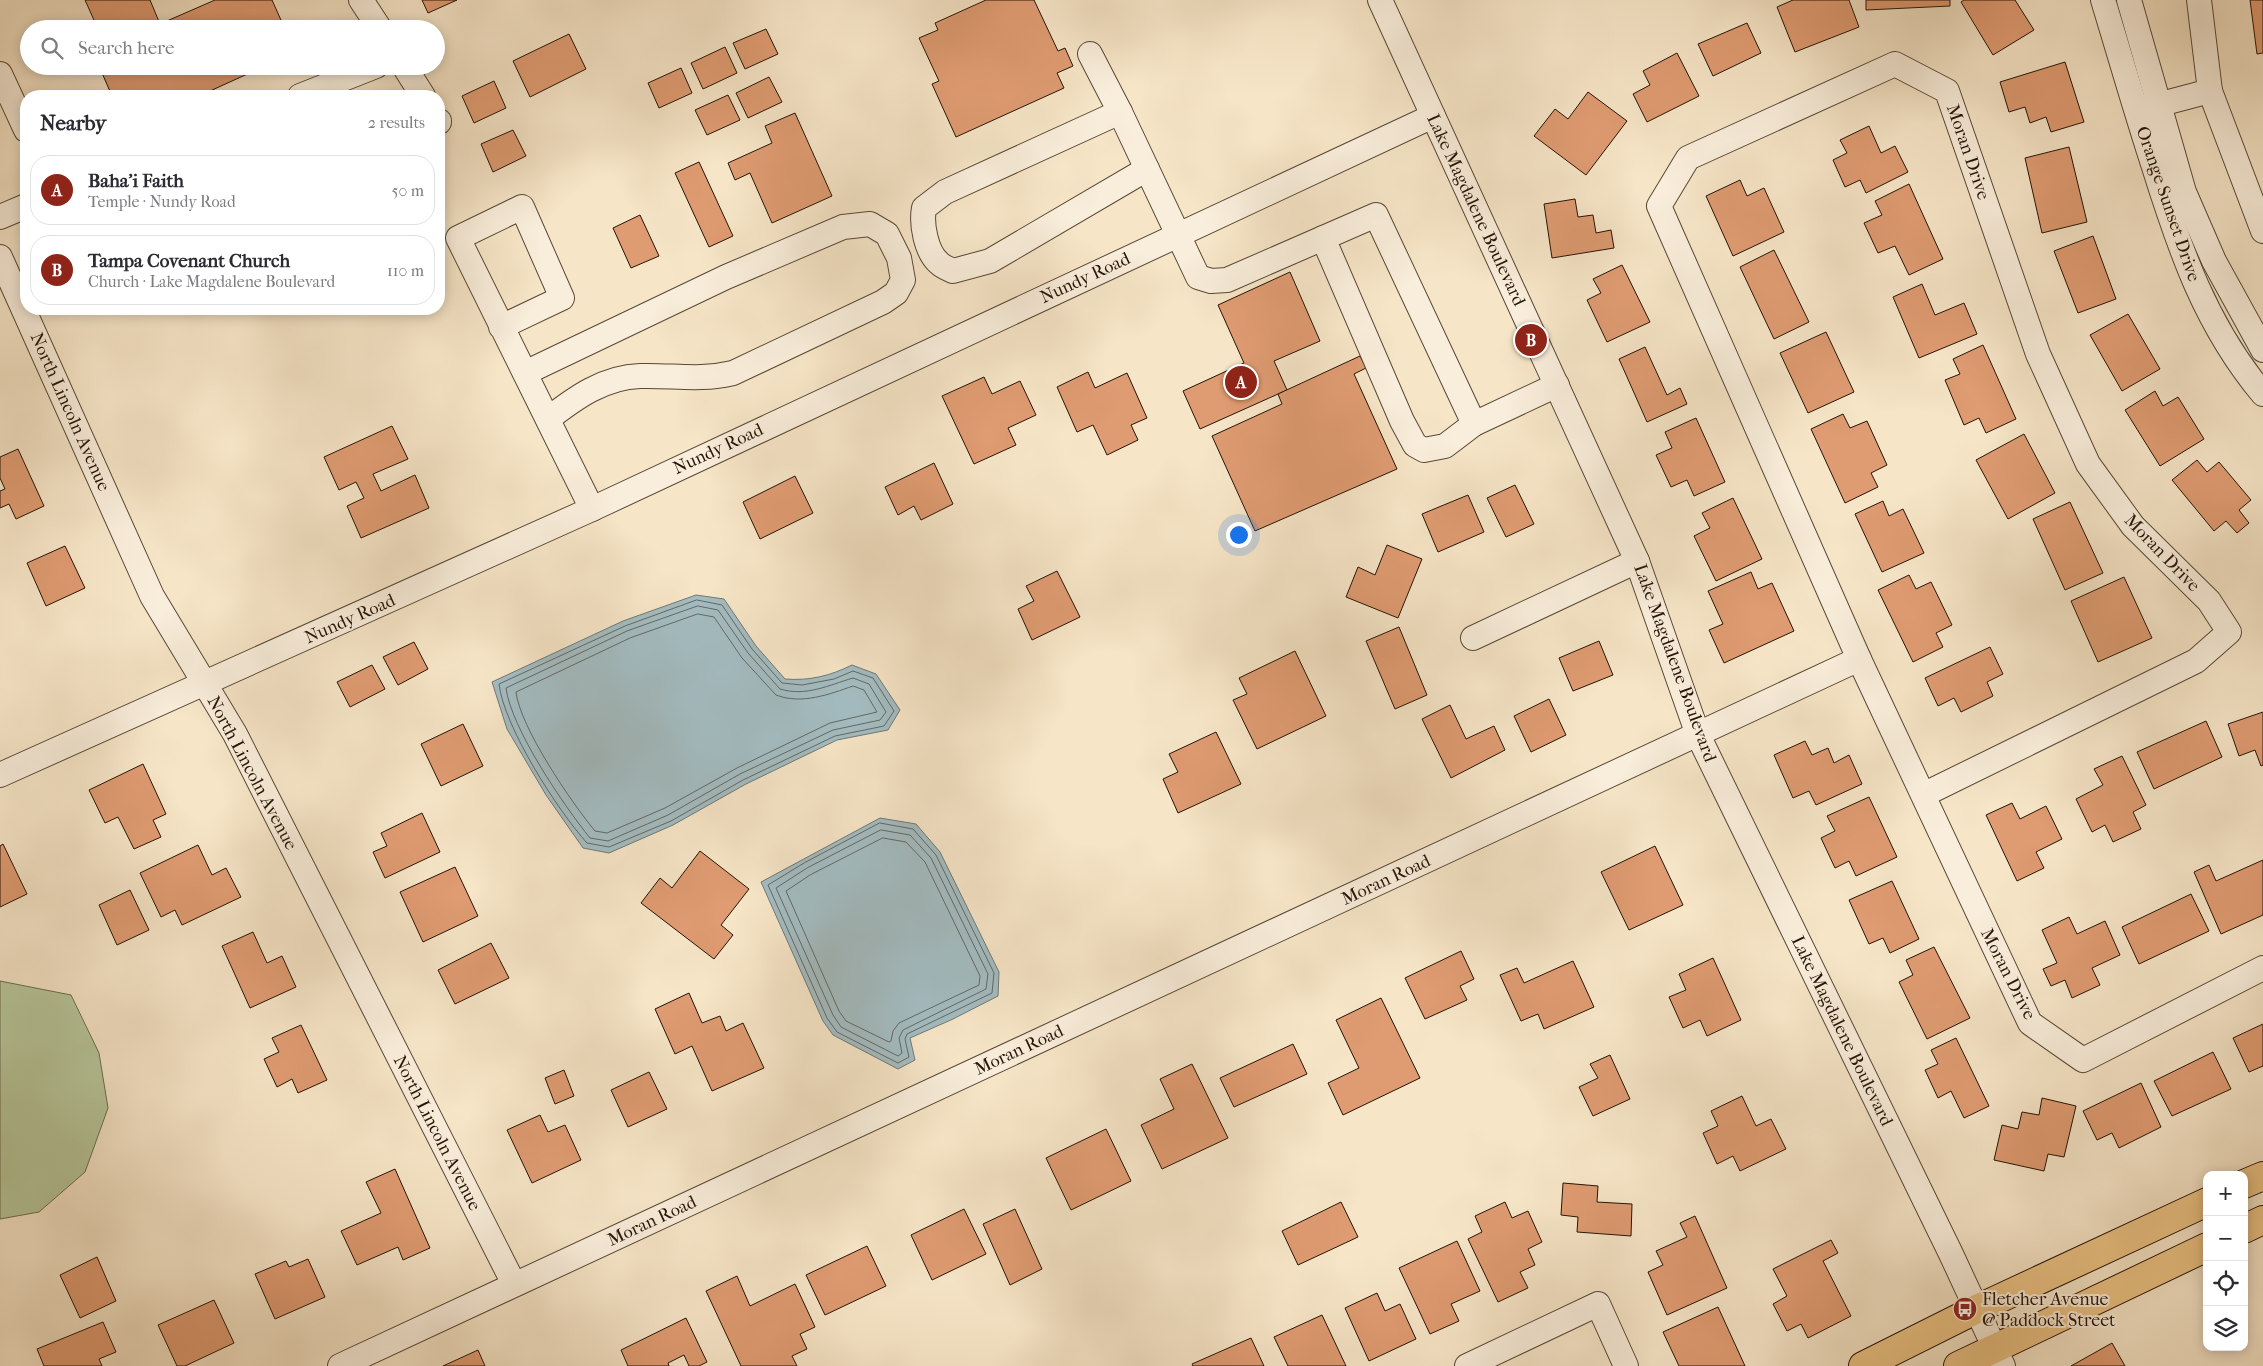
<!DOCTYPE html>
<meta charset="utf-8">
<style>
body{margin:0;font-family:"IM FELL French Canon",serif;background:#f2f2f3;color:#2b2b33}
.controls{position:absolute;right:15px;bottom:15px;display:grid;overflow:hidden;border-radius:10px;box-shadow:0 2px 12px #0003}
.controls button{width:45px;height:45px;display:grid;place-items:center;padding:0;border:0;border-bottom:1px solid #e1e1e2;background:#fff;color:#2b2b33;font:25px sans-serif}
.you{position:absolute;left:1238px;top:534px;width:18px;height:18px;margin:-12px;border:4px solid #fff;border-radius:50%;background:#1a73e8;box-shadow:0 0 0 8px #1a73e833}
.badge{display:grid;place-items:center;width:32px;height:32px;border-radius:50%;background:#8f2418;color:#fff;font-size:16px;font-weight:700}
.pin{position:absolute;translate:-50% -50%;border:2px solid #fff;box-shadow:0 1px 5px #0006}
.list{margin:0;padding:0;list-style:none}
h2{display:flex;justify-content:space-between;align-items:center;height:65px;margin:0;padding:0 20px;font-size:21px}
h2 small{font-size:16px;font-weight:400;color:#7c7c81}
.list li{display:grid;grid-template-columns:32px 1fr auto;gap:15px;align-items:center;box-sizing:border-box;height:70px;margin:0 10px 10px;padding:0 10px;border:1px solid #e1e1e2;border-radius:20px}
.list b{display:block;font-size:19px;white-space:nowrap}
.list p{margin:0;font-size:16px;white-space:nowrap;color:#7c7c81}
.list em{font-size:16px;font-style:normal;color:#7c7c81}
.icon{flex:none;width:28px;height:28px;fill:none;stroke:currentColor;stroke-width:2;stroke-linecap:round;stroke-linejoin:round}
.map{position:relative;flex:none;width:2263px;height:1366px;overflow:hidden}
.search{position:absolute;background:#fff;box-shadow:0 2px 12px #0003;left:20px;top:20px;width:425px;height:55px;display:flex;align-items:center;gap:12px;box-sizing:border-box;padding:0 18px;border-radius:28px;color:#7c7c81;font-size:19px}
.panel{position:absolute;background:#fff;box-shadow:0 2px 12px #0003;left:20px;top:90px;width:425px;height:225px;border-radius:20px}
.map>svg:first-child{display:block}
.green{fill:#b6c69a;stroke:#6d6c50}
.water{fill:#a3bcc1;stroke:#707876}
.lines{fill:none;stroke-linecap:round;stroke-linejoin:round}
.shore{stroke:#646864;stroke-width:1}
.building{fill:#df9b71;stroke:#241306}
.minor-casing{stroke:#584836;stroke-width:26}
.major-casing{stroke:#241306;stroke-width:30}
.minor{stroke:#f9eedb;stroke-width:24}
.major{stroke:#ebc284;stroke-width:28}
.labels{text-anchor:middle;dominant-baseline:central;stroke-width:4;stroke-linejoin:round;paint-order:stroke}
.street-label{font-size:18px;fill:#241306;stroke:#f9eedb}
.poi-label{font-size:18px;fill:#241306;stroke:#f9eedb;text-anchor:start}
</style>
<div class="map">
<svg width="2263" height="1366" viewBox="0 0 2263 1366">
<rect width="100%" height="100%" fill="#f6e5c7"/>
<filter id="stains"><feTurbulence type="fractalNoise" baseFrequency=".004" numOctaves="4"/><feColorMatrix values="0 0 0 0 .2 0 0 0 0 .09 0 0 0 0 .02 0 0 0 .5 -.17"/></filter>
<radialGradient id="worn" r=".72"><stop offset=".6" stop-color="#630" stop-opacity="0"/><stop offset="1" stop-color="#630" stop-opacity=".3"/></radialGradient>
<!-- green -->
<polygon class="green" points="0,981 71,995 99,1053 108,1108 85,1172 39,1212 0,1219"/>
<!-- water -->
<g class="water">
<path d="M 696,595 L 724,599 L 756,646 L 785,679 C 809,681 830,676 852,665 L 876,674 L 900,710 L 888,730 L 837,740 L 746,784 L 673,825 L 609,853 L 583,848 L 546,795 L 507,729 L 492,682 L 623,621 Z"/>
<polygon points="880,818 916,824 940,852 999,972 998,996 953,1019 910,1038 915,1060 898,1069 833,1035 823,1021 761,882"/>
</g>
<g class="lines">
<!-- shore -->
<g class="shore">
<path d="M 697,600 L 722,605 L 752,649 L 782,683 L 802,685 L 834,679 L 853,671 L 873,678 L 894,711 L 884,726 L 835,736 L 743,780 L 671,821 L 609,847 L 587,843 C 558,811 504,727 499,684 L 625,626 Z"/>
<path d="M 698,606 L 718,610 L 748,653 L 780,689 C 806,697 829,685 853,678 L 869,684 L 886,712 L 880,720 L 833,730 L 740,774 L 668,815 L 608,841 L 590,838 C 564,806 511,728 506,688 L 627,631 Z"/>
<path d="M 698,614 L 714,617 L 742,658 L 776,695 C 802,705 830,694 853,686 L 864,690 L 877,712 L 830,723 L 737,768 L 665,808 L 607,833 L 595,831 C 571,802 520,727 516,692 L 630,638 Z"/>
<polygon points="880,823 913,829 936,855 994,973 992,993 907,1034 905,1039 909,1057 898,1063 837,1032 827,1018 768,885 804,863"/>
<polygon points="881,830 910,835 931,858 988,974 986,989 903,1030 899,1038 902,1053 898,1056 841,1027 833,1015 776,888 807,868"/>
<polygon points="883,838 906,842 925,862 980,976 979,985 899,1023 893,1031 891,1041 889,1042 846,1021 839,1011 786,891 810,875"/>
</g>
</g>
<!-- building -->
<g class="building">
<polygon points="85,0 150,0 160,24 215,0 272,0 285,29 98,29"/>
<polygon points="422,0 457,0 428,13"/>
<polygon points="986,0 1034,0 1058,51 1065,48 1073,66 1057,73 1064,88 956,137 932,84 939,81 919,38 938,30 935,23"/>
<polygon points="1793,0 1849,0 1859,27 1795,52 1777,7"/>
<polygon points="1866,0 1950,0 1950,6 1866,10"/>
<polygon points="1964,0 2015,0 2034,30 1993,55 1961,2"/>
<polygon points="2250,0 2263,0 2263,53 2257,54"/>
<polygon points="1747,23 1761,53 1713,76 1698,44"/>
<polygon points="766,29 778,54 745,69 733,43"/>
<polygon points="569,34 586,69 530,97 513,61"/>
<polygon points="725,47 737,73 703,89 691,63"/>
<polygon points="1677,53 1699,96 1647,122 1633,94 1650,85 1643,71"/>
<polygon points="2065,62 2084,122 2051,132 2046,117 2030,123 2025,107 2009,112 2000,82"/>
<polygon points="99,66 265,66 199,96 112,96"/>
<polygon points="681,68 692,93 659,108 648,83"/>
<polygon points="769,77 782,102 748,118 736,93"/>
<polygon points="494,81 506,108 474,123 462,96"/>
<polygon points="1588,92 1627,121 1586,175 1534,136 1555,109 1568,119"/>
<polygon points="728,95 740,120 707,135 695,110"/>
<polygon points="795,113 832,196 772,223 750,173 735,180 728,163 772,143 765,126"/>
<polygon points="1869,126 1881,153 1895,146 1908,172 1866,193 1860,180 1845,187 1833,160 1847,153 1840,140"/>
<polygon points="513,130 526,156 493,172 481,144"/>
<polygon points="2069,147 2087,222 2042,233 2025,158"/>
<polygon points="699,162 733,236 709,247 675,173"/>
<polygon points="1740,180 1747,196 1764,188 1784,232 1733,256 1706,196"/>
<polygon points="1909,184 1943,259 1909,275 1895,246 1878,253 1864,223 1882,215 1875,201"/>
<polygon points="1575,199 1578,217 1593,215 1596,233 1611,230 1614,248 1552,258 1544,204"/>
<polygon points="640,215 659,256 631,268 613,228"/>
<polygon points="2093,236 2116,299 2078,313 2054,251"/>
<polygon points="1774,250 1809,322 1774,339 1740,267"/>
<polygon points="1622,265 1650,322 1607,342 1587,300 1601,293 1593,279"/>
<polygon points="1290,272 1320,341 1274,361 1287,390 1200,429 1183,391 1244,363 1218,305"/>
<polygon points="1922,284 1935,315 1964,303 1977,334 1919,358 1893,297"/>
<polygon points="2128,314 2160,369 2122,391 2090,335"/>
<polygon points="1826,332 1854,392 1808,413 1780,353"/>
<polygon points="1983,345 2016,419 1986,433 1979,418 1964,425 1945,380 1960,374 1953,359"/>
<polygon points="1645,347 1667,395 1680,388 1687,404 1647,422 1619,359"/>
<polygon points="1360,356 1366,368 1354,374 1397,469 1255,531 1212,436 1282,404 1278,394"/>
<polygon points="1088,372 1095,388 1127,373 1147,418 1131,425 1138,440 1107,455 1093,425 1077,432 1057,387"/>
<polygon points="984,377 992,394 1020,381 1036,415 1008,428 1016,445 974,464 942,396"/>
<polygon points="2155,391 2163,406 2178,397 2204,439 2160,466 2125,410"/>
<polygon points="1843,414 1850,428 1867,421 1887,465 1871,473 1878,487 1845,503 1811,429"/>
<polygon points="1696,418 1725,482 1694,496 1687,480 1671,487 1656,455 1672,448 1665,432"/>
<polygon points="392,426 408,459 373,474 381,491 415,475 429,508 361,538 347,506 364,498 356,482 339,490 324,457"/>
<polygon points="2024,434 2055,493 2008,519 1976,460"/>
<polygon points="18,449 44,506 16,519 9,504 0,508 0,491 5,489 0,478 0,457"/>
<polygon points="2197,460 2207,472 2219,462 2251,500 2239,510 2249,523 2237,533 2226,521 2214,531 2172,480"/>
<polygon points="934,463 953,504 921,520 914,506 898,515 885,487"/>
<polygon points="795,476 813,513 760,539 743,502"/>
<polygon points="1515,485 1534,524 1506,537 1487,498"/>
<polygon points="1468,495 1484,532 1438,552 1422,514"/>
<polygon points="1733,498 1762,559 1716,581 1694,536 1710,528 1702,513"/>
<polygon points="1883,501 1889,516 1903,509 1924,553 1882,572 1855,514"/>
<polygon points="2070,502 2103,573 2065,590 2033,519"/>
<polygon points="1387,545 1422,559 1398,618 1346,597 1358,567 1375,575"/>
<polygon points="65,546 85,588 46,606 27,563"/>
<polygon points="1057,571 1080,617 1032,640 1018,609 1034,601 1026,586"/>
<polygon points="1751,572 1758,589 1772,583 1794,631 1724,663 1709,630 1723,624 1708,591"/>
<polygon points="1909,575 1916,589 1931,582 1952,625 1936,633 1943,647 1913,662 1878,590"/>
<polygon points="2124,577 2152,638 2098,662 2071,601"/>
<polygon points="1399,627 1427,695 1395,709 1366,641"/>
<polygon points="1599,641 1613,675 1573,691 1559,658"/>
<polygon points="414,642 428,669 398,685 383,657"/>
<polygon points="1990,647 2003,674 1987,682 1993,696 1961,712 1954,698 1938,706 1925,678"/>
<polygon points="1295,651 1326,716 1257,749 1233,700 1247,694 1239,678"/>
<polygon points="372,665 385,689 350,707 337,682"/>
<polygon points="1549,699 1566,735 1531,752 1514,716"/>
<polygon points="1450,705 1466,739 1494,726 1505,750 1451,778 1422,719"/>
<polygon points="2263,712 2263,765 2261,766 2255,750 2239,756 2228,724"/>
<polygon points="2206,721 2222,757 2154,789 2137,752"/>
<polygon points="463,724 483,766 441,786 421,744"/>
<polygon points="1216,732 1241,784 1178,813 1163,779 1178,772 1169,754"/>
<polygon points="1805,741 1812,755 1828,748 1834,763 1849,755 1862,784 1816,805 1809,791 1793,798 1774,755"/>
<polygon points="2122,756 2146,805 2133,812 2141,829 2113,842 2105,825 2092,832 2076,799 2103,785 2094,769"/>
<polygon points="143,764 166,814 153,820 161,837 134,849 118,817 105,823 89,790"/>
<polygon points="1869,797 1897,857 1856,876 1849,861 1835,868 1821,838 1835,831 1827,816"/>
<polygon points="2012,803 2020,819 2046,806 2062,839 2036,852 2044,868 2017,881 1986,815"/>
<polygon points="422,813 440,852 385,878 373,852 387,846 381,833"/>
<polygon points="3,844 27,894 0,907 0,846"/>
<polygon points="198,845 212,875 226,868 241,897 182,925 175,910 161,917 140,873"/>
<polygon points="1655,846 1683,905 1629,930 1601,872"/>
<polygon points="700,851 749,889 721,925 733,935 714,959 641,903 660,878 672,888"/>
<polygon points="2263,860 2263,915 2221,934 2194,872 2209,865 2216,881"/>
<polygon points="455,867 478,916 423,942 400,892"/>
<polygon points="1892,881 1919,939 1890,953 1883,938 1869,944 1849,900"/>
<polygon points="130,890 149,930 117,945 99,905"/>
<polygon points="2191,894 2209,931 2139,964 2122,927"/>
<polygon points="2069,917 2077,934 2105,921 2120,955 2092,968 2100,985 2072,998 2065,980 2051,986 2043,969 2057,963 2042,930"/>
<polygon points="253,932 267,963 282,956 296,987 250,1008 222,946"/>
<polygon points="491,943 509,978 455,1004 438,970"/>
<polygon points="1934,947 1970,1018 1927,1039 1899,982 1913,975 1906,960"/>
<polygon points="1461,951 1474,979 1460,986 1467,1000 1425,1019 1405,978"/>
<polygon points="1713,958 1741,1020 1707,1036 1700,1020 1683,1028 1669,997 1686,990 1679,974"/>
<polygon points="1573,961 1594,1007 1544,1029 1538,1014 1521,1021 1500,975 1517,968 1524,983"/>
<polygon points="689,993 702,1023 720,1016 726,1031 743,1023 764,1068 712,1091 692,1046 675,1054 655,1009"/>
<polygon points="1381,998 1420,1078 1343,1115 1328,1083 1359,1068 1336,1020"/>
<polygon points="2263,1024 2263,1066 2249,1072 2233,1038"/>
<polygon points="301,1025 327,1080 298,1093 292,1079 277,1087 264,1059 279,1052 272,1038"/>
<polygon points="1956,1038 1989,1106 1964,1118 1951,1091 1938,1098 1925,1070 1938,1064 1931,1050"/>
<polygon points="1293,1044 1307,1074 1234,1107 1220,1078"/>
<polygon points="2213,1052 2231,1089 2172,1116 2154,1081"/>
<polygon points="1610,1055 1630,1099 1593,1116 1579,1087 1598,1078 1590,1064"/>
<polygon points="1192,1064 1228,1138 1162,1169 1141,1125 1174,1109 1160,1079"/>
<polygon points="564,1070 574,1096 555,1104 545,1078"/>
<polygon points="649,1072 667,1109 628,1127 611,1090"/>
<polygon points="2141,1083 2161,1127 2119,1148 2112,1133 2097,1140 2083,1111"/>
<polygon points="1742,1096 1756,1126 1771,1119 1786,1149 1740,1171 1733,1156 1717,1164 1703,1133 1718,1126 1711,1111"/>
<polygon points="2042,1098 2076,1106 2064,1157 2048,1154 2044,1171 1994,1160 2002,1125 2018,1129 2022,1112 2039,1115"/>
<polygon points="540,1115 548,1132 565,1125 581,1160 532,1183 507,1130"/>
<polygon points="1106,1129 1131,1181 1071,1210 1046,1158"/>
<polygon points="395,1169 430,1248 403,1260 398,1247 357,1265 341,1231 381,1213 366,1182"/>
<polygon points="1563,1183 1598,1186 1597,1202 1632,1204 1631,1236 1577,1232 1578,1217 1561,1215"/>
<polygon points="1341,1202 1358,1237 1298,1265 1282,1231"/>
<polygon points="1505,1202 1512,1218 1528,1211 1542,1242 1528,1249 1535,1265 1520,1272 1528,1288 1498,1302 1468,1239 1482,1232 1475,1216"/>
<polygon points="964,1209 986,1254 932,1280 911,1235"/>
<polygon points="1015,1209 1042,1269 1010,1285 983,1224"/>
<polygon points="1695,1216 1727,1288 1667,1315 1648,1272 1663,1265 1656,1251 1687,1237 1680,1223"/>
<polygon points="1831,1240 1838,1253 1823,1261 1851,1316 1808,1338 1801,1324 1787,1331 1773,1304 1787,1296 1773,1269"/>
<polygon points="1457,1241 1480,1291 1451,1304 1459,1321 1430,1334 1399,1268"/>
<polygon points="867,1246 886,1286 825,1315 806,1275"/>
<polygon points="97,1257 116,1301 80,1318 60,1275"/>
<polygon points="308,1259 325,1297 275,1319 255,1274 286,1261 289,1267"/>
<polygon points="737,1276 750,1306 795,1284 815,1327 800,1334 807,1349 792,1356 797,1366 741,1366 706,1291"/>
<polygon points="1377,1293 1385,1311 1400,1304 1416,1339 1369,1361 1345,1308"/>
<polygon points="214,1300 234,1343 185,1366 177,1366 158,1325"/>
<polygon points="1718,1307 1745,1366 1679,1366 1663,1332"/>
<polygon points="1322,1315 1346,1366 1288,1366 1274,1337"/>
<polygon points="686,1318 707,1362 699,1366 689,1366 684,1355 668,1363 669,1366 628,1366 621,1350"/>
<polygon points="103,1322 116,1352 99,1359 102,1366 44,1366 37,1349"/>
<polygon points="1251,1338 1264,1366 1193,1366 1192,1364"/>
<polygon points="2112,1343 2125,1366 2071,1366"/>
<polygon points="478,1350 485,1366 443,1366"/>
</g>
<g class="lines">
<!-- minor casing -->
<g class="minor-casing">
<g id="minor">
<polyline points="361,0 380,29"/>
<polyline points="1380,0 1637,561 1698,735 1951,1254 2003,1366"/>
<path d="M 2103,0 C 2120,56 2136,112 2154,167 C 2180,250 2206,326 2263,394"/>
<polyline points="2129,0 2184,192 2214,261 2263,350"/>
<polyline points="2199,0 2210,91 2263,231"/>
<polyline points="1090,54 1120,112 1198,277 1211,281 1227,280 1376,215 1474,424"/>
<polyline points="404,66 423,96"/>
<polyline points="0,74 26,130"/>
<polyline points="300,96 376,66"/>
<polyline points="2142,109 2210,91"/>
<path d="M 1120,112 L 945,192 L 924,208 C 921,224 926,252 939,263 C 943,267 949,269 953,271 L 990,261 L 1147,169"/>
<polyline points="439,121 439,122"/>
<polyline points="0,217 26,206"/>
<polyline points="1323,238 1402,421 1415,445 1424,450 1445,446 1474,424 1557,385"/>
<polyline points="0,257 152,596 235,734 514,1284"/>
<polyline points="501,327 562,298 522,207 458,238 592,509"/>
<path d="M 525,373 L 726,277 L 843,227 L 870,224 L 887,234 L 899,258 L 903,280 L 896,293 L 883,302 L 733,373 C 699,381 674,375 640,376 C 604,377 575,398 548,419"/>
<polyline points="1473,638 1637,561"/>
<polyline points="0,775 592,509 1433,116"/>
<polyline points="1923,795 2196,661 2229,632 2209,601 2133,526 2088,464 2038,354 1947,91 1895,64 1688,158 1659,206 1859,659 2030,1023 2083,1060 2263,968"/>
<polyline points="340,1366 1859,659"/>
<polyline points="1467,1366 1598,1304 1626,1366"/>
</g>
</g>
<!-- major casing -->
<g class="major-casing">
<g id="major">
<polyline points="2244,1184 2263,1176"/>
<polyline points="2244,1229 2263,1220"/>
<polyline points="1863,1366 1977,1309 2207,1202"/>
<polyline points="1958,1366 2207,1247"/>
</g>
</g>
<!-- minor -->
<use href="#minor" class="minor"/>
<!-- major -->
<use href="#major" class="major"/>
</g>
<!-- icons -->
<defs>
<g id="bus-disc" transform="scale(1.25)"><circle r="9.5" fill="#8f2418" stroke="#f9eedb"/><path d="M-5-6H5V4H4V6H2V4H-2V6H-4V4H-5ZM-3.5-4V0h7V-4ZM-3.5 1.2v1.5H-2V1.2ZM2 1.2v1.5H3.5V1.2Z" fill="#fff"/></g>
</defs>
<g fill-rule="evenodd">
<use href="#bus-disc" x="1965" y="1309"/>
</g>
<g class="labels">
<!-- street labels -->
<g class="street-label">
<text transform="translate(1968 152) rotate(71)">Moran Drive</text>
<text transform="translate(2168 204) rotate(71)">Orange Sunset Drive</text>
<text transform="translate(1476 210) rotate(65)">Lake Magdalene Boulevard</text>
<text transform="translate(1085 278) rotate(-25)">Nundy Road</text>
<text transform="translate(70 412) rotate(66)">North Lincoln Avenue</text>
<text transform="translate(718 449) rotate(-25)">Nundy Road</text>
<text transform="translate(2162 553) rotate(46)">Moran Drive</text>
<text transform="translate(350 619) rotate(-24)">Nundy Road</text>
<text transform="translate(1675 663) rotate(70)">Lake Magdalene Boulevard</text>
<text transform="translate(252 773) rotate(62)">North Lincoln Avenue</text>
<text transform="translate(1386 880) rotate(-25)">Moran Road</text>
<text transform="translate(2008 974) rotate(63)">Moran Drive</text>
<text transform="translate(1842 1031) rotate(64)">Lake Magdalene Boulevard</text>
<text transform="translate(1019 1050) rotate(-25)">Moran Road</text>
<text transform="translate(437 1133) rotate(63)">North Lincoln Avenue</text>
<text transform="translate(652 1221) rotate(-25)">Moran Road</text>
</g>
<!-- poi labels -->
<g class="poi-label">
<text x="1982" y="1299">Fletcher Avenue<tspan x="1982" dy="21">@ Paddock Street</tspan></text>
</g>
</g>
<rect width="100%" height="100%" filter="url(#stains)"/>
<rect width="100%" height="100%" fill="url(#worn)"/>
</svg>
<div class="controls">
<button>+</button>
<button>−</button>
<button><svg class="icon" aria-label="locate" viewBox="0 0 24 24"><circle cx="12" cy="12" r="6"/><path d="M12 2v4M12 18v4M2 12h4M18 12h4"/></svg></button>
<button><svg class="icon" aria-label="layers" viewBox="0 0 24 24"><path d="M12 4l9 5-9 5-9-5zM3 14l9 5 9-5"/></svg></button>
</div>
<div class="you"></div>
<div class="pin badge" style="left:1241px;top:382px">A</div>
<div class="pin badge" style="left:1531px;top:340px">B</div>
<div class="search"><svg class="icon" aria-label="search" viewBox="0 0 24 24"><circle cx="10" cy="10" r="6"/><path d="M15 15l6 6"/></svg>Search here</div>
<section class="panel">
<h2>Nearby<small>2 results</small></h2>
<ul class="list">
<li><span class="badge">A</span><div><b>Baha'i Faith</b><p>Temple · Nundy Road</p></div><em>50 m</em></li>
<li><span class="badge">B</span><div><b>Tampa Covenant Church</b><p>Church · Lake Magdalene Boulevard</p></div><em>110 m</em></li>
</ul>
</section>
</div>
